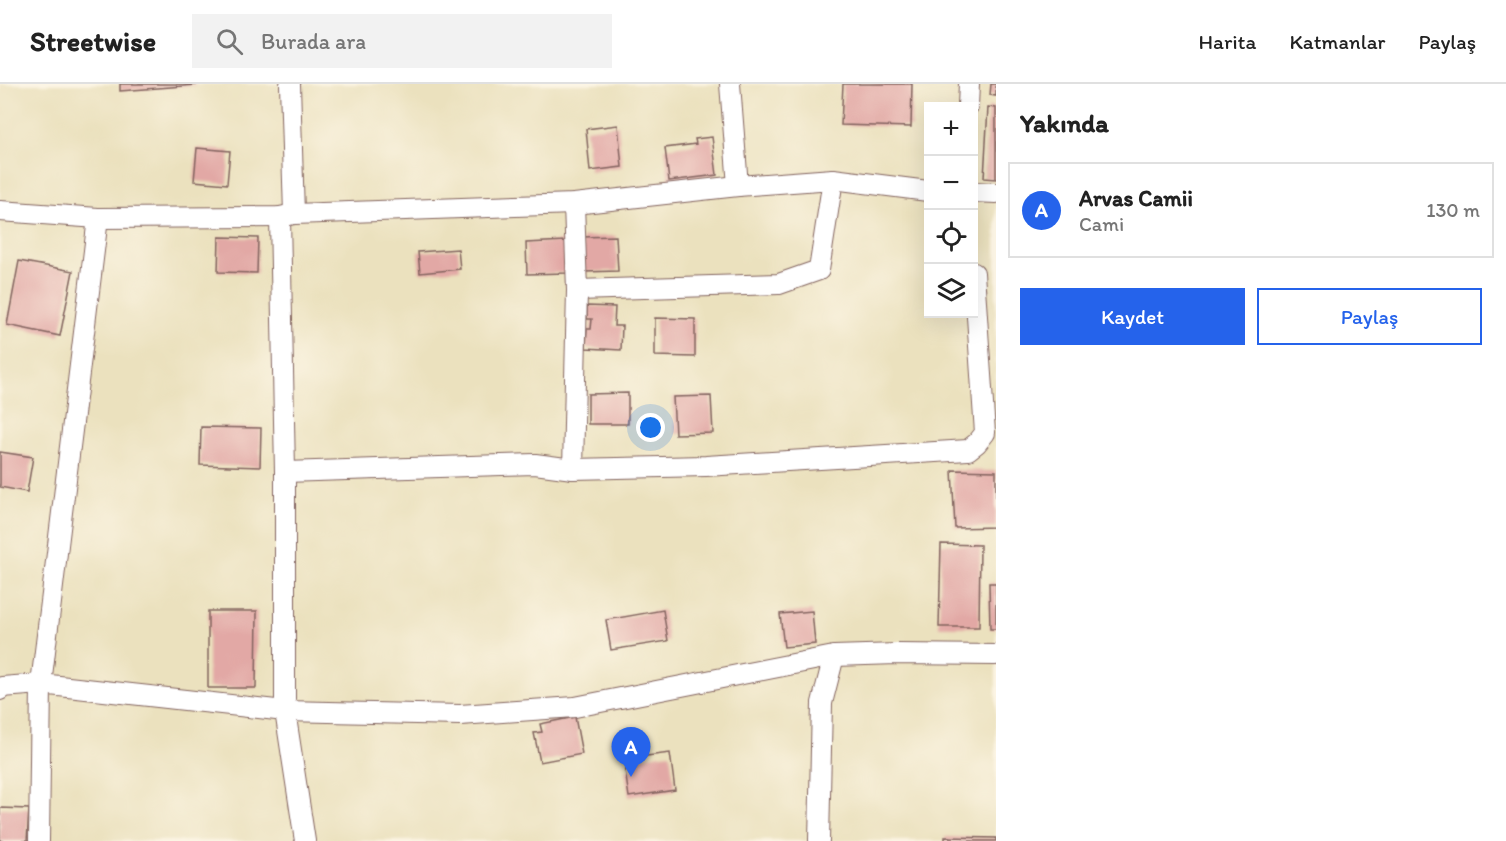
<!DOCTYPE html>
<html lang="tr">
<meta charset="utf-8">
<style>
body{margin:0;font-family:Itim,sans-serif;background:#f2f2f2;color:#222}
.controls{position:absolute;right:18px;top:18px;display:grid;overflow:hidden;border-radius:0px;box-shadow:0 6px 24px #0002}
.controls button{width:54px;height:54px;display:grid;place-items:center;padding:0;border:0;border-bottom:2px solid #e0e0e0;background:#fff;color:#222;font:30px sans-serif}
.you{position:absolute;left:651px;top:344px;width:21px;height:21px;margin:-15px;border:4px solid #fff;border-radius:50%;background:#1a73e8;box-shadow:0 0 0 9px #1a73e833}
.badge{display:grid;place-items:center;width:39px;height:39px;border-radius:50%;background:#2563eb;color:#fff;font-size:20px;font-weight:700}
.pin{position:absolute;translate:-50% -50px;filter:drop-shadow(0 2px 3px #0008)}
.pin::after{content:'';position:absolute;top:32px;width:21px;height:18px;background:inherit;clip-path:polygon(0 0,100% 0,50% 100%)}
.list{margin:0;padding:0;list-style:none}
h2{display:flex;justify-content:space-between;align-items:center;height:78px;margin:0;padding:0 24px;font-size:26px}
h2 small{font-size:20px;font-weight:400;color:#767676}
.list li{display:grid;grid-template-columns:39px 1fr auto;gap:18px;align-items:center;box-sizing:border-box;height:96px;margin:0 12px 12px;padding:0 12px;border:2px solid #e0e0e0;border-radius:0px}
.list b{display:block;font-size:22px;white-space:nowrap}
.list p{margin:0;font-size:20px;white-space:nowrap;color:#767676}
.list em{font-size:20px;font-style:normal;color:#767676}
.actions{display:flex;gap:12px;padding:18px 24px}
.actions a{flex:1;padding:14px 0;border:2px solid #2563eb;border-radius:0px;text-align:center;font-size:21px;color:#2563eb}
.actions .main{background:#2563eb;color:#fff}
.icon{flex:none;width:33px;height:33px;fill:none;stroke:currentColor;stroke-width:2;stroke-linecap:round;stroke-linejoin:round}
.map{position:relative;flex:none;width:996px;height:757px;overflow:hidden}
header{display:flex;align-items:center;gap:36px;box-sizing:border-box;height:84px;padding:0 30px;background:#fff;border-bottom:2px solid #e0e0e0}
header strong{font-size:28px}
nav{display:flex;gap:33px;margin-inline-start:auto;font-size:21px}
.search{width:420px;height:54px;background:#f2f2f2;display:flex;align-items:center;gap:15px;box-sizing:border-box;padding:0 21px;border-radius:0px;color:#767676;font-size:22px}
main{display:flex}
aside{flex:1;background:#fff}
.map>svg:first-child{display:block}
.building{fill:#e2a8a5}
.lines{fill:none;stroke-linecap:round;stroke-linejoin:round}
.street-casing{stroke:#82635e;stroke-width:22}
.street{stroke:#fff;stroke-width:20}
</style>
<header>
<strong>Streetwise</strong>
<div class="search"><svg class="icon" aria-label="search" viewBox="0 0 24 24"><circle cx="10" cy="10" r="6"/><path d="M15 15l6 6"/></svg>Burada ara</div>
<nav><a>Harita</a><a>Katmanlar</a><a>Paylaş</a></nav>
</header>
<main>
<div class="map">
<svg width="996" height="757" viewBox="0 0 996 757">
<rect width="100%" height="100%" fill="#fcf5e5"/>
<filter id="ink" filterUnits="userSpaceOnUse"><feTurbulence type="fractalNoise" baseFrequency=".0167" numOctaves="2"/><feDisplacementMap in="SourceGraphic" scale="12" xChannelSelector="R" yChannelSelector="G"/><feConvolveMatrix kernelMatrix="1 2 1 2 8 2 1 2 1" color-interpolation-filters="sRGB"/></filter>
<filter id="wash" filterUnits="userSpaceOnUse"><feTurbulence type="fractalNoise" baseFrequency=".008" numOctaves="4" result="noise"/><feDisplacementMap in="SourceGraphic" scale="24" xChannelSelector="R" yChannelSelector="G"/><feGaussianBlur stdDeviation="1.35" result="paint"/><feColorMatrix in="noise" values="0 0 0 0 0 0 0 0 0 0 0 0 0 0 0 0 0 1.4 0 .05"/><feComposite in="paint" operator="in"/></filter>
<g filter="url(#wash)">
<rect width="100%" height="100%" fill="#ebe1be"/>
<g id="blocks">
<!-- building -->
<g class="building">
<polygon points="120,0 196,0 196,1 120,7"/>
<polygon points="843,0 912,0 911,43 841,41"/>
<polygon points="991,0 996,0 996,12 990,11"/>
<polygon points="988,23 996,24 996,95 984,94"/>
<polygon points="618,41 622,83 590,87 586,45"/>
<polygon points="712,53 717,91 669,97 665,64 696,60 695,55"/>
<polygon points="197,64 230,67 227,100 194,97"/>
<polygon points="616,152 618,187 583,188 582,153"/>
<polygon points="219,153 258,154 257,189 218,188"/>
<polygon points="566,157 567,189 527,190 526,159"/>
<polygon points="458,165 460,185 420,189 418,168"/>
<polygon points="19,177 73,187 60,252 7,241"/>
<polygon points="587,222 615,223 614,242 622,242 621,266 586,264 587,245 591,245 592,235 587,235"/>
<polygon points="655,234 695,235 695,273 655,272"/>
<polygon points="628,309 628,340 588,340 588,310"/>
<polygon points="711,312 713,349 675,350 673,313"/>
<polygon points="201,343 261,344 260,383 200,381"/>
<polygon points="0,368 33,373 27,408 0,403"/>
<polygon points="952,386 996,387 996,443 955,444"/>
<polygon points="941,460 980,461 979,543 939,543"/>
<polygon points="989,499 996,499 996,545 990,545"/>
<polygon points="663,526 668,557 611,566 606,536"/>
<polygon points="208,527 257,527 256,604 208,604"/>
<polygon points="812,527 815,560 784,563 780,530"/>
<polygon points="575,633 582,670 540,678 534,649 542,648 540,640"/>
<polygon points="670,669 675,706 629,713 625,686 632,685 631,674"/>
<polygon points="0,724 29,725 27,757 0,757"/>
<polygon points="945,753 996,754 996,757 945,757"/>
</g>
</g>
</g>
<g filter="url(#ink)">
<use href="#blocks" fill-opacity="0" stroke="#82635e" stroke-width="1.5"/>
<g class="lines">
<!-- street casing -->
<g class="street-casing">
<g id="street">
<polyline points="290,0 294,130"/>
<polyline points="730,0 738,102"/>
<polyline points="968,22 969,0"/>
<polyline points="974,108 996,109"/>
<polyline points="0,127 98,134 280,133 294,130 574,120 738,102 833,95 928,107"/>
<polyline points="280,133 285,388 285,627 305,757"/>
<polyline points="577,206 779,200 819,186 833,95"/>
<polyline points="573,385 577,206 574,120"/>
<polyline points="285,388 535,380 573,385 706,382 968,366 977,359 985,349 974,189"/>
<polyline points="0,606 2,603 41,600 285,627 460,631 575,623 834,572 897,570 996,571"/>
<polyline points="39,757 41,600 98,134"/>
<polyline points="819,757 822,619 834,572"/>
</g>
</g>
<!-- street -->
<use href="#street" class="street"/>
</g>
</g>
</svg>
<div class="controls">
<button>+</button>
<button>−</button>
<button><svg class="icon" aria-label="locate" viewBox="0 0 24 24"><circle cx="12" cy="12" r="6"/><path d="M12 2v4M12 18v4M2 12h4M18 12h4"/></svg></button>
<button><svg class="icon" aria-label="layers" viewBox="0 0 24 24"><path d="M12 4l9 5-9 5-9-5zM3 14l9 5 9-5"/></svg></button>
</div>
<div class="you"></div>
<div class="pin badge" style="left:631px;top:693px">A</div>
</div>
<aside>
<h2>Yakında<small></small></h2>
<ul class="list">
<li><span class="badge">A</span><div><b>Arvas Camii</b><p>Cami</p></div><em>130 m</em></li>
</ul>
<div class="actions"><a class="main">Kaydet</a><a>Paylaş</a></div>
</aside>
</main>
